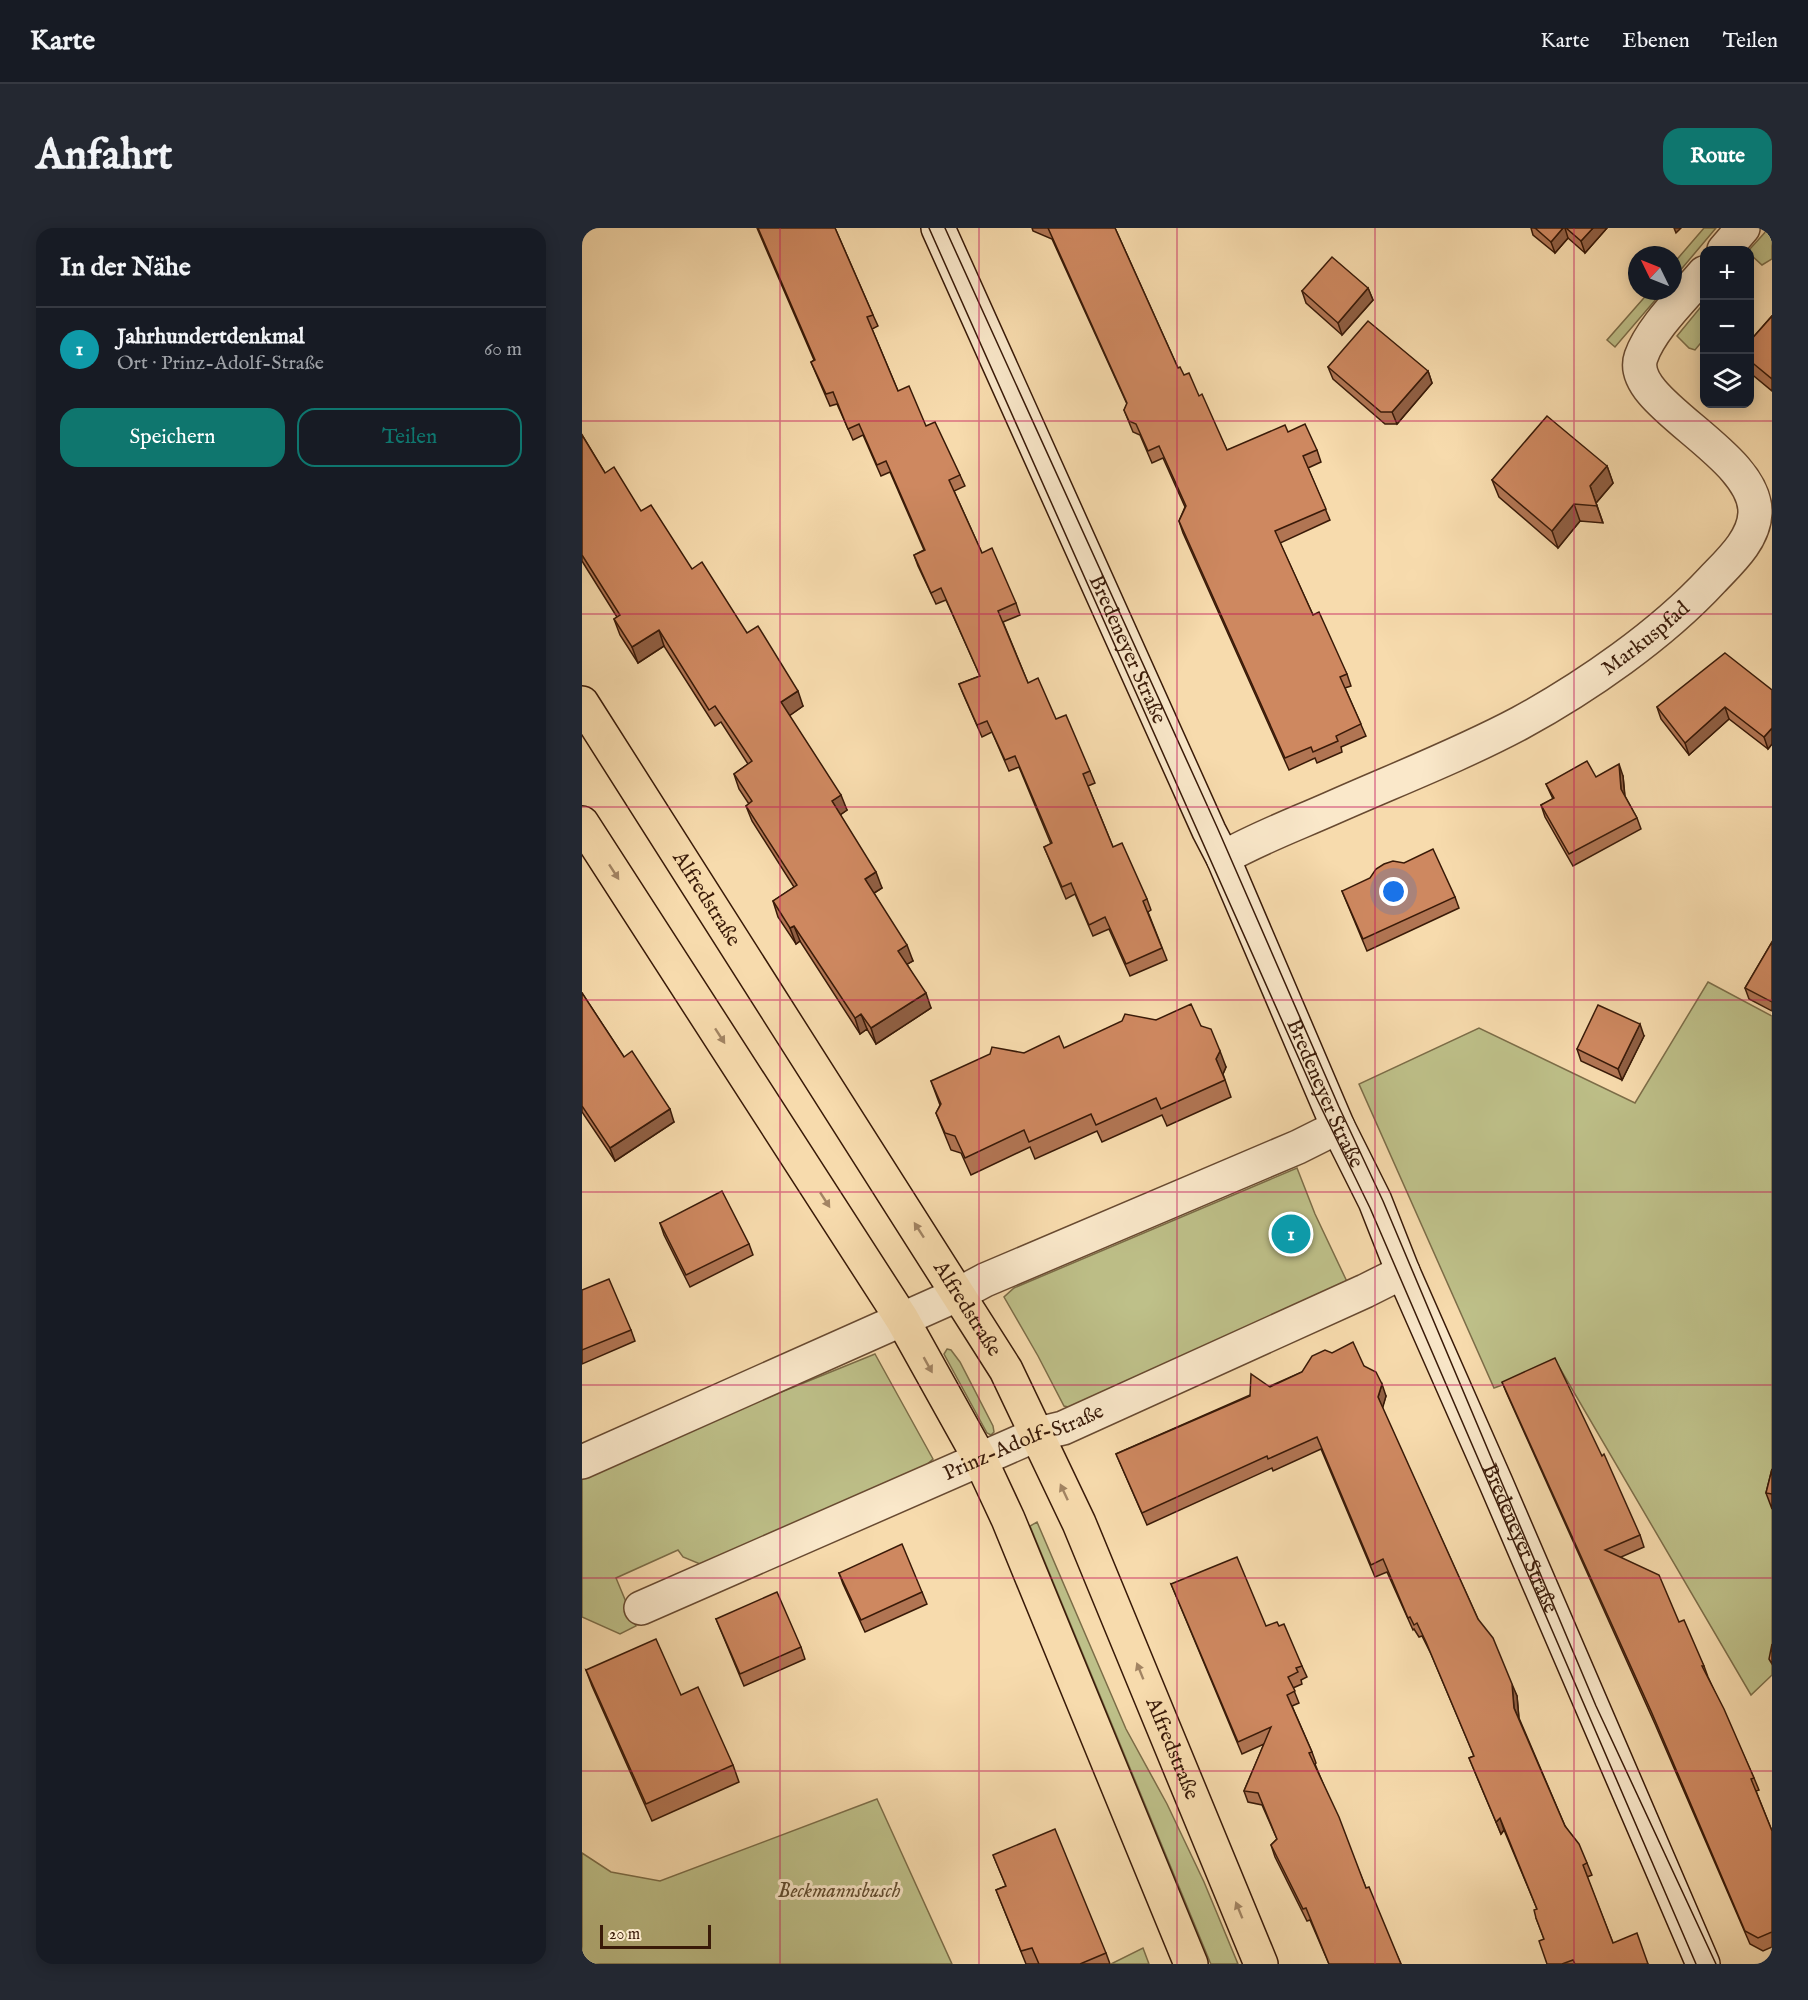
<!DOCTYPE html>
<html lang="de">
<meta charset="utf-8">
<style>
body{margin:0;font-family:"IM FELL English",serif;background:#242831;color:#f1f3f6}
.controls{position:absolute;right:18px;top:18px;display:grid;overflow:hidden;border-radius:12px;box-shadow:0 3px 15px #0003}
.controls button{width:54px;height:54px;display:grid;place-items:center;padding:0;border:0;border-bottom:2px solid #363941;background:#171b24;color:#f1f3f6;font:30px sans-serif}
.compass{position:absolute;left:1046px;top:18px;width:54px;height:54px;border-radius:50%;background:#171b24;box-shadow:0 3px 15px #0003;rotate:313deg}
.scale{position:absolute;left:18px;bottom:15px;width:111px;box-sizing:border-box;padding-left:6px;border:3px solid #391a08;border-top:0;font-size:16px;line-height:21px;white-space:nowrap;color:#391a08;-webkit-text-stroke:4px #fae8ca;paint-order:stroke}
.you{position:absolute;left:812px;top:664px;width:21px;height:21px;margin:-15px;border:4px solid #fff;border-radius:50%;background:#1a73e8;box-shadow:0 0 0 9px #1a73e833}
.badge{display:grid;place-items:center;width:39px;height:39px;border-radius:50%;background:#0f766e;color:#fff;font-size:20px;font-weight:700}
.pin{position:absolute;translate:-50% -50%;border:3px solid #fff;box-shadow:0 2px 6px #0006}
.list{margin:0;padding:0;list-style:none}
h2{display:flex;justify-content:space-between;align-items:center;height:78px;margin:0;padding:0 24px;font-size:26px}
h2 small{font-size:20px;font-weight:400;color:#9ea1a6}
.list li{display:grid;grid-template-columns:39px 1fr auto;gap:18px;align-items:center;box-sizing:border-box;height:84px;padding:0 24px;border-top:2px solid #363941}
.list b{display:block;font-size:22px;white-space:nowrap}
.list p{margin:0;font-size:20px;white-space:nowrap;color:#9ea1a6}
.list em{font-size:20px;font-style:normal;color:#9ea1a6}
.actions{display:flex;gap:12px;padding:18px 24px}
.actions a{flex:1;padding:14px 0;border:2px solid #0f766e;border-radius:18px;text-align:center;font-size:21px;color:#0f766e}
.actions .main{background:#0f766e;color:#fff}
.icon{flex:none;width:33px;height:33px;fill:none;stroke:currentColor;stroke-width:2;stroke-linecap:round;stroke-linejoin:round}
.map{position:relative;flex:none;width:1190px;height:1736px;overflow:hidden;border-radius:18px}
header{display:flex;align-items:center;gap:36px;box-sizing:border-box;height:84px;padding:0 30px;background:#171b24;border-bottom:2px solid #363941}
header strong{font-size:28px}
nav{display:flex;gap:33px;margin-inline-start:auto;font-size:21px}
.intro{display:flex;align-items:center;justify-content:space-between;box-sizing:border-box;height:144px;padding:0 36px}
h1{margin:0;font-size:42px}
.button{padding:15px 27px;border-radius:18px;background:#0f766e;color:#fff;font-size:21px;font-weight:700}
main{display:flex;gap:36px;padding:0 36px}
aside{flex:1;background:#171b24;border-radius:18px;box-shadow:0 3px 15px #0003}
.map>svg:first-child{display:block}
.green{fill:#bec089;stroke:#7c6d48;stroke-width:1.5}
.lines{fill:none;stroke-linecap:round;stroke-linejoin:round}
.street-casing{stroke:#684a31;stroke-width:36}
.secondary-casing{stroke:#391a08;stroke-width:36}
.primary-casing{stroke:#391a08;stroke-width:36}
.street{stroke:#fae8ca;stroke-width:33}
.secondary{stroke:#fae8ca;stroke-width:33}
.primary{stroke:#f7dbad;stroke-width:33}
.tram{stroke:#391a08;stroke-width:1.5}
.wall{fill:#b17553;stroke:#391a08;stroke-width:1.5}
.shaded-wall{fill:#905f43;stroke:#391a08;stroke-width:1.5}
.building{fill:#ce8860;stroke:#391a08;stroke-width:1.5}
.oneway{fill:#a28463}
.grid{fill:none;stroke:#c2185b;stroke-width:1.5;stroke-opacity:0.55}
.labels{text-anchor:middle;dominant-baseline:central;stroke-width:6;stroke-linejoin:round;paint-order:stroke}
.street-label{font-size:21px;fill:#391a08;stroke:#fae8ca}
.park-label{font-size:21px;font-style:italic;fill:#614c2f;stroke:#fae8ca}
</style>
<header>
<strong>Karte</strong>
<nav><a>Karte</a><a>Ebenen</a><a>Teilen</a></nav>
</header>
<div class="intro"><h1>Anfahrt</h1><a class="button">Route</a></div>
<main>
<aside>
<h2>In der Nähe<small></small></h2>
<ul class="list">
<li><span class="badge" style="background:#0f9aa8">1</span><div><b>Jahrhundertdenkmal</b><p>Ort · Prinz-Adolf-Straße</p></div><em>60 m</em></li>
</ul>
<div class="actions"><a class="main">Speichern</a><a>Teilen</a></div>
</aside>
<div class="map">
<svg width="1190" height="1736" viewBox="0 0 1190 1736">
<rect width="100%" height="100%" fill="#f7dbad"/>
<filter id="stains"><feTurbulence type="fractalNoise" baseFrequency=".00333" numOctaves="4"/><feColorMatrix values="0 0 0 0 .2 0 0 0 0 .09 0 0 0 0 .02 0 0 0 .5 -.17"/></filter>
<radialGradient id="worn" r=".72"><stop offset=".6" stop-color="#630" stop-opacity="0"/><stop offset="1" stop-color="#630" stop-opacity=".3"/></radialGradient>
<!-- green -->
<g class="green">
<polygon points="1122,0 1134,0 1091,51 1091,36"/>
<polygon points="1187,0 1190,0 1190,31 1180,37 1168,26 1167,22"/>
<polygon points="1068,63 1081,63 1033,119 1025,112"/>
<polygon points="1122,75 1122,111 1113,122 1107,120 1095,108"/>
<polygon points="1126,754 1190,788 1190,1447 1169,1467 976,1137 912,1160 777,856 897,800 1053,875"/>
<polygon points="715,940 733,986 768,1060 490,1180 482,1178 456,1128 422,1069 432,1060"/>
<polygon points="365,1121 369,1122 378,1134 411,1198 412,1204 409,1207 405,1205 362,1126"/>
<polygon points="293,1126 351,1231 341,1240 118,1336 101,1329 96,1322 34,1350 54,1398 38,1406 0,1389 0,1250 182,1171"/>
<polygon points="455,1294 544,1501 585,1576 622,1654 656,1736 629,1736 628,1734 448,1298"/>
<polygon points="295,1571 370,1736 0,1736 0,1625 29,1644 78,1653"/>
<polygon points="561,1720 567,1736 529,1736"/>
</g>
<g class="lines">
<!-- street casing -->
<g class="street-casing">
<g id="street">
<polyline points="1142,22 1161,0"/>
<path id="s1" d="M 641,630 C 676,610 714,596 750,580 C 813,552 878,527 938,495 C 1004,459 1079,407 1130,352 C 1147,334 1172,312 1173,285 C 1175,225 1043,175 1059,129 C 1069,100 1102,69 1122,45"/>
<polyline points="0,1234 377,1066 403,1052 716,919 756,899"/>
<path id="s2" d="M 59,1380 L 456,1206 L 481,1200 L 783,1063 L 821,1044"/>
</g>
</g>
<!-- secondary casing -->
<g class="secondary-casing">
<g id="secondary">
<path id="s3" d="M 356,0 L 627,603 L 641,630 L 756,899 L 793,973 L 821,1044 L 914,1255 L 1121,1736"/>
</g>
</g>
<!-- primary casing -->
<g class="primary-casing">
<g id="primary">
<path id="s4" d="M 0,475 L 424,1142 L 497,1295 L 679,1736"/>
<polyline points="0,595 320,1091 398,1231 426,1291 609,1736"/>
</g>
</g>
<!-- street -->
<use href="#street" class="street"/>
<!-- secondary -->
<use href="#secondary" class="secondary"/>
<!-- primary -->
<use href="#primary" class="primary"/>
<!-- tram -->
<g class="tram">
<polyline points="347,0 734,869 788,980 1114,1736"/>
<polyline points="363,0 635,599 757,879 801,973 1014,1478 1134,1736"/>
</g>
</g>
<!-- wall -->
<g class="wall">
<polygon points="175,0 253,0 291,87 296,98 290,101 316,163 344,198 378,247 383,258 372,263 400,325 434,375 438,387 421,394 446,455 474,491 508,543 513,555 506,558 531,619 565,671 569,682 566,684 585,732 548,748 527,701 511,708 493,666 484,671 462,619 469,616 437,539 427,543 410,504 400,509 382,468 377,456 398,448 364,372 354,376 336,338 332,327 342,322 308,244 299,248 281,207 271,212 255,176 248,178 229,134 232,132"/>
<polygon points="450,0 533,0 596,140 617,168 645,222 706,204 735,222 739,234 726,240 748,292 698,315 731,387 765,446 769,458 763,460 784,508 759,519 760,524 735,535 733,530 707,542 601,305 597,293 603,279 581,230 570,235 558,207 551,204 542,182 545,176 470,11 451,3"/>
<polygon points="949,0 1025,0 1003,25 986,10 973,25 951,7"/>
<polygon points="786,60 791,72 760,107 724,75 720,63"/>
<polygon points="1190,88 1190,163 1167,144 1167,114"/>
<polygon points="746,139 846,143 850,155 815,196 803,196 751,151"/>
<polygon points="0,207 23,245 59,283 165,405 221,478 207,488 265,582 258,587 300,660 292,665 331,733 325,736 349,780 294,816 285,801 278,806 218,713 214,716 196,689 191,673 212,659 170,593 164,578 167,576 157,561 152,546 166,536 139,494 133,498 82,418 56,435 38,407 32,391 35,389 0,333"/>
<polygon points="1025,238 1031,255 1014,275 1021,295 998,293 976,320 917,269 910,252"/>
<polygon points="1190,462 1190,516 1186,521 1147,491 1107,527 1079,491 1075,479"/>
<polygon points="1041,548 1043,568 1055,590 1059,601 991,638 963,589 959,577 971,571 964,556 1014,549"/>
<polygon points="760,663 873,669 877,680 785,723"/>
<polygon points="1190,714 1190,783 1167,771 1163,760"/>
<polygon points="0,765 42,829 92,894 33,933 0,884"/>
<polygon points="574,792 619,798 644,839 641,846 649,869 585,898 580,887 520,914 515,903 453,931 448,919 389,947 379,925 369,922 354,885 358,877 349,853 442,825 482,820"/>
<polygon points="1062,808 1040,852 999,833 995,821"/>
<polygon points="78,995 167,1016 171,1027 108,1059 82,1007"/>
<polygon points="0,1062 49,1102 53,1113 0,1136"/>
<polygon points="750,1125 782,1138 804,1168 800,1180 896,1391 935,1468 937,1490 983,1598 1005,1635 1010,1647 1005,1649 1031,1715 1066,1736 965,1736 962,1711 954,1690 955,1681 922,1602 919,1606 892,1542 887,1530 892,1528 849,1426 840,1408 837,1409 832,1401 831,1402 805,1344 793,1349 739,1221 691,1243 690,1240 565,1297 534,1226 720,1144"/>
<polygon points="920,1154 1058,1307 1062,1319 1039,1329 1097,1394 1122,1438 1126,1449 1172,1550 1177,1562 1174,1563 1190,1603 1190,1719 1181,1723 1168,1716 1073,1496 925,1166"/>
<polygon points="1190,1241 1190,1281 1184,1265"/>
<polygon points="257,1345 340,1364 345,1376 283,1404 261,1356"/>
<polygon points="589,1356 684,1398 697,1398 720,1438 725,1449 719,1452 720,1456 711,1460 717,1475 710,1478 730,1524 734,1535 733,1536 784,1660 819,1736 747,1736 728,1692 725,1693 693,1629 689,1617 695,1611 680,1577 666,1574 662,1563 682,1516 660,1526"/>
<polygon points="134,1391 219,1419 223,1431 162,1458"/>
<polygon points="4,1442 151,1537 157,1554 70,1593 10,1458"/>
<polygon points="411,1627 524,1725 528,1736 444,1736 414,1662 424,1658"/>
</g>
<!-- shaded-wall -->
<g class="shaded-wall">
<polygon points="981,0 983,0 986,10 973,25 969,14"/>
<polygon points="1011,0 1025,0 1003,25 999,13"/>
<polygon points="1092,0 1099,0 1094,5"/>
<polygon points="786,60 791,72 760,107 756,95"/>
<polygon points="846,143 850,155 815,196 810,184"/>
<polygon points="1025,238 1031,255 1014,275 1021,295 1008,258"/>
<polygon points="992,276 998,293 976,320 970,303"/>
<polygon points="77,402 82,418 56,435 50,419"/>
<polygon points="216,463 221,478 204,490 199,474"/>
<polygon points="1143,479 1147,491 1107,527 1103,515"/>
<polygon points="1190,500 1190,516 1186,521 1182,509"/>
<polygon points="1037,536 1041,548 1043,572 1039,561"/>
<polygon points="259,567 265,582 255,589 250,573"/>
<polygon points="294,644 300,660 289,667 283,651"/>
<polygon points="212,698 218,713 214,716 208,700"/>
<polygon points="325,717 331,733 322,738 316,723"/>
<polygon points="344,765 349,780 294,816 289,800"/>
<polygon points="279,786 285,801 278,806 273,790"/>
<polygon points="1058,796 1062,808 1040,852 1036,841"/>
<polygon points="638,823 644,839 640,848 634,831"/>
<polygon points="88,881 92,894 33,933 28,920"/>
<polygon points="800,1156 804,1168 800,1182 796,1169"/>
<polygon points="930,1456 935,1468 937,1492 932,1480"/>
<polygon points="918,1590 922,1602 919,1606 914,1594"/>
</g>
<!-- building -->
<g class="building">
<polygon points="176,0 253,0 291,87 285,89 316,163 327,158 344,198 353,194 378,247 367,252 400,325 410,320 434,375 416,383 446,455 456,450 474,491 484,487 508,543 501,546 531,619 540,615 565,671 561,673 580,720 544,736 523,689 507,697 489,655 480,659 462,619 470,615 433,528 423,532 405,493 395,497 377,456 398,448 359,360 349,365 332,327 343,322 304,233 295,237 277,196 266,201 251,164 244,166 229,134 233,132"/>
<polygon points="466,0 533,0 596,140 598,139 602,147 607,145 617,168 620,166 645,222 703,197 706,204 723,196 735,222 721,228 744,281 693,303 731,387 737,384 765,446 758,449 779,496 754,508 756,513 731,524 729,519 703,530 597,293 604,278 577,218 566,223 554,196 547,193 542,182 545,175"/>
<polygon points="953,0 981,0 969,14"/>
<polygon points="984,0 1011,0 999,13"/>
<polygon points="750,29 786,60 756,95 720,63"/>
<polygon points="1190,88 1190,151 1167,132 1167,114"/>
<polygon points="786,93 846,143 810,184 799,184 746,139"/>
<polygon points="965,188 1025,238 1008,258 1015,278 992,276 970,303 910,252"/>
<polygon points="0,207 23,245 32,239 59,283 69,277 110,341 120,334 165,405 176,398 216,463 199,474 259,567 250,573 294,644 283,651 325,717 316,723 344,765 289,800 279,786 273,790 212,698 208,700 191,673 215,657 164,578 170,573 152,546 170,533 133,478 127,482 77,402 50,419 32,391 38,387 0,327"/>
<polygon points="1143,425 1190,462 1190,500 1182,509 1143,479 1103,515 1075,479"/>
<polygon points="1005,533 1014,549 1037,536 1039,561 1055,590 987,626 959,577 972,570 964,556"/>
<polygon points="851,621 873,669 781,711 760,663 788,650 794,641 802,636 811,633 822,635"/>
<polygon points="1190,714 1190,774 1163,760"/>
<polygon points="0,765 42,829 50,823 88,881 28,920 0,878"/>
<polygon points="609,776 619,798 629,801 638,823 634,831 643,852 579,881 574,870 514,897 509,886 447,914 442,902 383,930 373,908 363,905 354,885 359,876 349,853 408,826 410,819 442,825 477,808 482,820 540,793 543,786 574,792"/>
<polygon points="1016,777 1058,796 1036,841 995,821"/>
<polygon points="140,963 167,1016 104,1047 78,995"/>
<polygon points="27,1051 49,1102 0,1122 0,1062"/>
<polygon points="771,1114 782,1138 794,1144 800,1156 796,1169 896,1391 911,1410 930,1456 932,1480 983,1598 997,1616 1005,1635 1001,1637 1031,1715 1055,1705 1066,1736 993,1736 991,1732 980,1736 965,1736 957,1713 962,1711 954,1690 952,1682 955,1681 918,1590 914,1594 887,1530 892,1528 844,1414 835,1395 832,1397 828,1389 826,1390 801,1331 789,1337 735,1209 686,1231 685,1228 560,1285 534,1226 668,1168 669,1146 688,1159 720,1144 730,1128 743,1122 750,1125"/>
<polygon points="973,1130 1020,1228 1022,1226 1058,1307 1023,1322 1077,1347 1097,1394 1102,1392 1122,1438 1120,1438 1142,1481 1172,1550 1169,1551 1190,1603 1190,1704 1176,1710 1163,1703 1069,1483 920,1154"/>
<polygon points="1190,1241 1190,1266 1184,1265"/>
<polygon points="320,1316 340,1364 279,1392 257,1345"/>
<polygon points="655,1329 684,1398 695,1394 697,1398 702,1396 720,1438 714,1440 716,1444 706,1449 713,1463 705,1467 730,1524 727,1525 757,1589 784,1660 787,1659 819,1736 747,1736 724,1680 721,1681 689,1617 695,1611 676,1565 662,1563 689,1499 656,1514 589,1356"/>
<polygon points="195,1364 219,1419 158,1446 134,1391"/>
<polygon points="74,1411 99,1467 116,1459 151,1537 64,1576 4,1442"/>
<polygon points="1190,1416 1190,1436 1187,1431"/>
<polygon points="473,1601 524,1725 498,1736 457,1736 450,1720 439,1723 414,1662 424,1658 411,1627"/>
</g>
<!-- one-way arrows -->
<defs><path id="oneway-solid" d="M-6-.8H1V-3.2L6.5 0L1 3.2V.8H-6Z" transform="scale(1.5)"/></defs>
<g class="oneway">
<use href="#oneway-solid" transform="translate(32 644) rotate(57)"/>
<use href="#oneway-solid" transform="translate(138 808) rotate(57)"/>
<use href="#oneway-solid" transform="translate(243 972) rotate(57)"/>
<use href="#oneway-solid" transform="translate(337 1002) rotate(-123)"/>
<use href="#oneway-solid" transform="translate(346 1137) rotate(61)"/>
<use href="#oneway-solid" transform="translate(482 1264) rotate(-115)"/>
<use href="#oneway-solid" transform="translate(558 1443) rotate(-112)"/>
<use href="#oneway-solid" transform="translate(657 1682) rotate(-112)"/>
</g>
<!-- grid -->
<path class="grid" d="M 198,0 L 198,1736M 397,0 L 397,1736M 595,0 L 595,1736M 793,0 L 793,1736M 992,0 L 992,1736M 0,193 L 1190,193M 0,386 L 1190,386M 0,579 L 1190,579M 0,772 L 1190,772M 0,964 L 1190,964M 0,1157 L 1190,1157M 0,1350 L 1190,1350M 0,1543 L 1190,1543"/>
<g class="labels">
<!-- street labels -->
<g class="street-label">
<text stroke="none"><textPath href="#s1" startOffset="478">Markuspfad</textPath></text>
<text stroke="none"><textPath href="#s3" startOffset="462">Bredeneyer Straße</textPath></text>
<text stroke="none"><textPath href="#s4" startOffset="232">Alfredstraße</textPath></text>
<text stroke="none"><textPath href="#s3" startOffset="948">Bredeneyer Straße</textPath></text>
<text stroke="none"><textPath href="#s4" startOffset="718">Alfredstraße</textPath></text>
<text stroke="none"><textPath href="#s2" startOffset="417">Prinz-Adolf-Straße</textPath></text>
<text stroke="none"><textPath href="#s3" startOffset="1434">Bredeneyer Straße</textPath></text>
<text stroke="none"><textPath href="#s4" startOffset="1204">Alfredstraße</textPath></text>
</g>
<!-- park labels -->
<g class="park-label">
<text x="257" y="1663">Beckmannsbusch</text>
</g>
</g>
<rect width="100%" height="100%" filter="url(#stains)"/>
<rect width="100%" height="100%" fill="url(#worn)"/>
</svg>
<div class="controls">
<button>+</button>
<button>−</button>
<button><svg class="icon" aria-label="layers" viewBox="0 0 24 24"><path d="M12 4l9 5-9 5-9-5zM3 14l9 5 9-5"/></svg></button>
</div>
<svg class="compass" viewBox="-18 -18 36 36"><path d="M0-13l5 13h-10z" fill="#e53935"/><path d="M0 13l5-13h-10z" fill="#9ea1a6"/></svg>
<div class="scale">20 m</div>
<div class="you"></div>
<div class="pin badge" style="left:709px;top:1006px;background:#0f9aa8">1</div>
</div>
</main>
